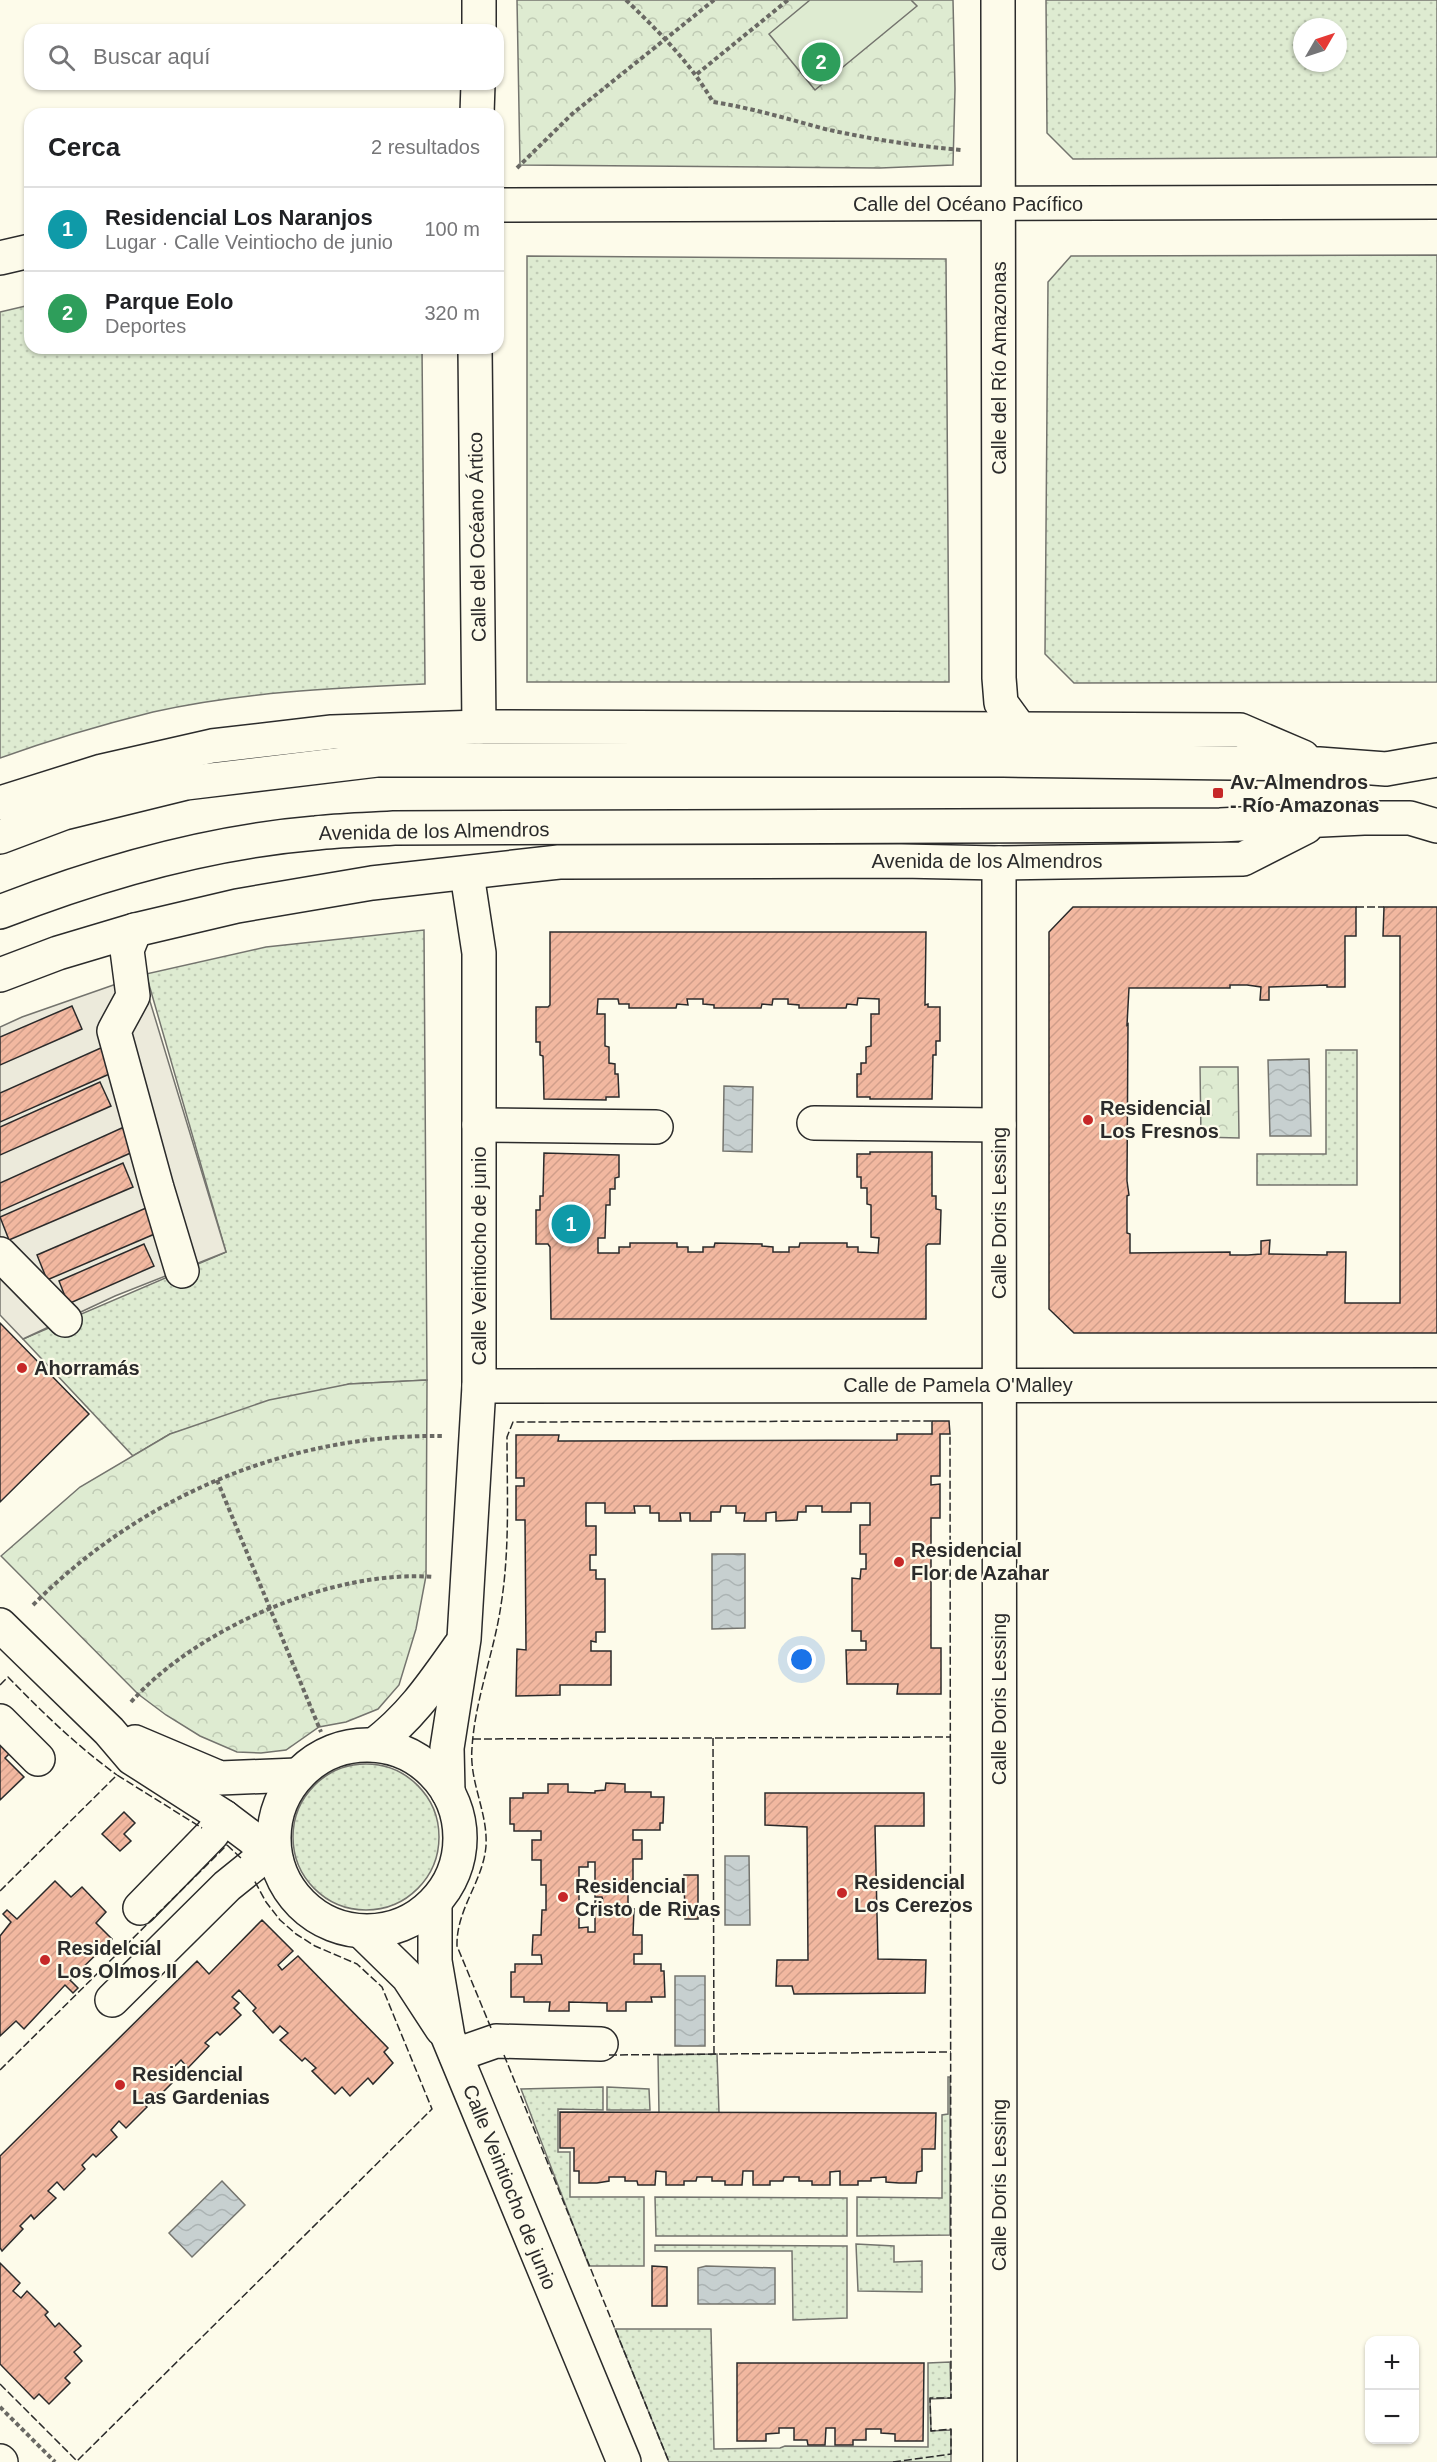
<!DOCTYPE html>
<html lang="es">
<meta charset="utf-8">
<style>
body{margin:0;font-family:Helvetica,sans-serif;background:#f6f6f6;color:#202124}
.controls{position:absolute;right:18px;bottom:18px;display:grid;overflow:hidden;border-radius:12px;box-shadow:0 2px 4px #0004}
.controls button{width:54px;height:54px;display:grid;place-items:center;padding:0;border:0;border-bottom:2px solid #e0e0e0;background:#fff;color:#202124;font:30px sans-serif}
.compass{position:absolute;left:1293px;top:18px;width:54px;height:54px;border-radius:50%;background:#fff;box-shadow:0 2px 4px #0004;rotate:51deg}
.you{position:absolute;left:802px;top:1660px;width:21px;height:21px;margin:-15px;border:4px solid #fff;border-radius:50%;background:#1a73e8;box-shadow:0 0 0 9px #1a73e833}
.badge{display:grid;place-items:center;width:39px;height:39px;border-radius:50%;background:#0b8043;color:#fff;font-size:20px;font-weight:700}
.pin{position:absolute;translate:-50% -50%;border:3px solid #fff;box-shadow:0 2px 6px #0006}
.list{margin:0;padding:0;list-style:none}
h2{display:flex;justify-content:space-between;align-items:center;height:78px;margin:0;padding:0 24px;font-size:26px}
h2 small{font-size:20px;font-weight:400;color:#757577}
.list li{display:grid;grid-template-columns:39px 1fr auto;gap:18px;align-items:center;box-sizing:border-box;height:84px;padding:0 24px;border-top:2px solid #e0e0e0}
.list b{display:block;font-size:22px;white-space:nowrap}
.list p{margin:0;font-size:20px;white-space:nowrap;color:#757577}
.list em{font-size:20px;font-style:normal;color:#757577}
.icon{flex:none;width:33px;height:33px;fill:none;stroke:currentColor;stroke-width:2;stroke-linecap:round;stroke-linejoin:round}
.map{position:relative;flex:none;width:1437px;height:2462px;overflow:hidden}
.search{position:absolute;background:#fff;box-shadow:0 2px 4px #0004;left:24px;top:24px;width:480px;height:66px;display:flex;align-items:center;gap:15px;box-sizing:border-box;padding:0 21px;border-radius:18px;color:#757577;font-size:22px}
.panel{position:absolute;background:#fff;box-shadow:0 2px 4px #0004;left:24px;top:108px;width:480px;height:246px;border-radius:18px}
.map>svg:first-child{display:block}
.grass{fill:url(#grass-dots);stroke:#74746e;stroke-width:1.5;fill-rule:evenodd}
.park{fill:url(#park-crowns);stroke:#74746e;stroke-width:1.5}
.pitch{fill:#deebd1;stroke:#74746e;stroke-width:1.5}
.parking{fill:#eceadb;stroke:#74746e;stroke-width:1.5}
.water{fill:url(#water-waves);stroke:#74746e;stroke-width:1.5}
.building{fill:url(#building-hatch);stroke:#2b2b2b;stroke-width:1.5;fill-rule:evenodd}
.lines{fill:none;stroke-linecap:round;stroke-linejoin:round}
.minor-casing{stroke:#2b2b2b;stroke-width:36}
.path{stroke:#6a6964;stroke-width:4;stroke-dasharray:4.5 3;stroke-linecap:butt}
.minor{stroke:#fdfbea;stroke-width:33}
.fence{stroke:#2b2b2b;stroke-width:1.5;stroke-dasharray:8 3;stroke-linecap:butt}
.poi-dot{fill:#c62828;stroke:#fdfbea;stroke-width:2}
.labels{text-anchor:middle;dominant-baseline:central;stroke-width:4.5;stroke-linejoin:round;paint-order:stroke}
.street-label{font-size:20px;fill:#2b2b2b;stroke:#fdfbea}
.poi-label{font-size:20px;font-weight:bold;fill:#2b2b2b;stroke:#fdfbea;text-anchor:start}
</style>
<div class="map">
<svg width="1437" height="2462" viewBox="0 0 1437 2462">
<defs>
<pattern id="grass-dots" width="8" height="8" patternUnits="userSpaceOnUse" patternTransform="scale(1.5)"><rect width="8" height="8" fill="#deebd1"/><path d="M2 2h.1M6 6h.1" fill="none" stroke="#bfcab4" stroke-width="1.8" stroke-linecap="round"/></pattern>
<pattern id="park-crowns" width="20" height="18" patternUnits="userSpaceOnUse" patternTransform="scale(1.5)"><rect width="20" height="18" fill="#deebd1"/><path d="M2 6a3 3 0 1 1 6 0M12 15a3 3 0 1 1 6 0" fill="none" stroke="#bfcab4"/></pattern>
<pattern id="water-waves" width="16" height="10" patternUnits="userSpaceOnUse" patternTransform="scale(1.5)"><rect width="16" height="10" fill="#c7d0d0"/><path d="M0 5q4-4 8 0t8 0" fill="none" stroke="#abb3b3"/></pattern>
<pattern id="building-hatch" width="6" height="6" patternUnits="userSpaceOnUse" patternTransform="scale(1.5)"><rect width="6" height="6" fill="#f2b8a0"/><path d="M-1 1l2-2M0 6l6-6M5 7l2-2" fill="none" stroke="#d09e8a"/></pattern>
</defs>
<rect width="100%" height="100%" fill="#fdfbea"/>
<!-- grass -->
<g class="grass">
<path d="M 1046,0 L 1437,0 L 1437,157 L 1073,159 L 1047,133 ZM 1302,27 L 1338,27 L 1338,63 L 1302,63 Z"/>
<polygon points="1437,255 1437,682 1074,683 1045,654 1048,282 1071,256"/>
<polygon points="527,256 946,259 949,682 527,682"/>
<path d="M 30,305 L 30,348 L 422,348 L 425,684 C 334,688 242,692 153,712 C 101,725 50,740 0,758 L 0,312 Z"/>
<polygon points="424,930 427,1380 349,1384 170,1434 133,1456 23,1339 226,1252 146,974 266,947"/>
<polygon points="1326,1050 1357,1050 1357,1185 1257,1185 1257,1154 1326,1154"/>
<circle cx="366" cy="1837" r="73"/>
<polygon points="717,2054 719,2113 659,2113 658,2055"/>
<polygon points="948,2077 950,2077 950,2235 857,2236 857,2197 942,2198 942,2115 948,2114"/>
<polygon points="603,2087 603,2110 558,2109 558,2152 570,2152 570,2197 644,2197 644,2266 589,2266 521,2089"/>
<polygon points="607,2087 649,2089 650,2110 607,2110"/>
<polygon points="655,2197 847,2198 847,2236 656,2236"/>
<polygon points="856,2244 894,2246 894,2262 922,2261 922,2292 858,2291"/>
<polygon points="655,2245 847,2246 847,2318 793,2320 792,2251 655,2251"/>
<polygon points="615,2329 711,2329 714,2449 780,2448 785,2446 928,2447 928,2363 950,2362 951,2398 930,2399 931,2431 951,2430 951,2462 669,2462"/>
</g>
<!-- park -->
<g class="park">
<polygon points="517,0 953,0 955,89 953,165 880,168 520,165"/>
<polygon points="1200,1067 1238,1067 1239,1138 1201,1137"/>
<polygon points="427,1380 426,1576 416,1629 399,1685 378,1709 346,1722 319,1727 286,1750 261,1753 237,1752 200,1736 166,1715 138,1694 1,1556 80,1487 170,1434 269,1400 349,1384"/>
</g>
<!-- pitch -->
<polygon class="pitch" points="810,0 911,0 917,6 815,90 769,34"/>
<!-- parking -->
<polygon class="parking" points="142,975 226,1252 115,1296 23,1339 0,1315 0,1027 22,1017"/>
<!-- water -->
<g class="water">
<polygon points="1309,1059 1311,1136 1270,1136 1268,1060"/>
<polygon points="724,1086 753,1087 752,1152 723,1151"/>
<polygon points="712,1554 745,1554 745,1628 712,1629"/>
<polygon points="725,1856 749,1856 750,1925 725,1925"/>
<rect x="675" y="1976" width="30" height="70"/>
<polygon points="222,2181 245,2205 192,2257 169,2233"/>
<polygon points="706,2266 775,2268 775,2304 698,2304 698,2268"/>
</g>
<!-- building -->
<g class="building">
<polygon points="1073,907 1356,907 1356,936 1345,936 1345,987 1327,987 1327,985 1269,987 1269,1000 1260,1000 1261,987 1247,985 1230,985 1230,988 1129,988 1127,1025 1128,1024 1127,1181 1129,1195 1127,1196 1127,1233 1130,1234 1130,1253 1230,1252 1230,1255 1248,1255 1261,1254 1261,1241 1270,1240 1269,1254 1327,1255 1327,1252 1346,1252 1345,1303 1400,1303 1400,936 1383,936 1384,907 1437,907 1437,1333 1074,1333 1049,1309 1049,932"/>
<polygon points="550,932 926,932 925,1005 928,1004 928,1007 940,1007 940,1041 936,1041 936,1055 933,1055 932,1099 870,1099 870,1097 857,1097 857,1074 861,1074 861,1063 866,1063 866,1047 871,1046 871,1014 879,1014 879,999 858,998 857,1005 847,1004 846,1008 799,1008 799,1005 788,1004 788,999 773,999 772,1005 762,1004 761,1008 714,1008 714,1005 703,1004 703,999 687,999 688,1005 677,1004 676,1008 629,1008 629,1004 619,1004 618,999 598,999 597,1014 605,1014 605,1046 609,1047 609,1063 615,1064 615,1074 618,1074 619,1097 606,1097 606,1100 544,1099 543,1056 540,1055 540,1042 536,1042 536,1007 548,1007 550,1005"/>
<polygon points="72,1006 82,1029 0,1065 0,1037"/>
<polygon points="103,1047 114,1072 0,1122 0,1093"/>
<polygon points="100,1082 111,1106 0,1155 0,1127"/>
<polygon points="124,1127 135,1151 0,1211 0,1183"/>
<polygon points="870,1152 932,1152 932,1196 936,1196 936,1209 941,1210 940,1244 928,1244 926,1246 926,1319 551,1319 550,1247 548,1244 536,1244 536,1210 540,1210 540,1196 543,1196 544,1153 619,1155 619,1177 615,1178 615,1189 610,1189 610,1205 606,1205 605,1238 598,1238 598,1253 619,1253 619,1247 630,1247 630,1243 677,1243 677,1247 688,1247 688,1252 703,1252 703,1247 714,1247 715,1243 762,1244 762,1246 773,1247 773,1252 789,1252 789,1247 799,1247 800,1243 847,1243 847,1247 858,1247 858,1252 878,1253 879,1238 871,1237 871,1205 867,1204 867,1188 861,1188 861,1177 857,1177 857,1154 870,1154"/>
<polygon points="123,1163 133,1187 9,1240 0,1217"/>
<polygon points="146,1208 157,1233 47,1280 37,1255"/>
<polygon points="144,1244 154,1266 68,1304 59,1281"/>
<polygon points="0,1323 89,1414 0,1502"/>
<polygon points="932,1421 949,1421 950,1434 940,1434 940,1476 931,1476 931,1485 940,1484 940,1518 931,1518 931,1648 941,1648 941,1694 897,1694 898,1684 847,1684 846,1650 866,1650 866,1641 861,1641 861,1631 852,1631 852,1578 860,1579 861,1569 866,1569 866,1554 860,1554 860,1525 870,1525 870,1503 851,1503 851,1512 822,1512 822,1506 806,1506 806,1512 798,1512 797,1520 776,1521 776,1512 766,1513 766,1521 744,1521 745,1513 736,1513 736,1506 721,1506 720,1512 711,1512 711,1521 690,1521 690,1513 680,1513 681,1521 659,1521 659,1513 650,1513 650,1506 634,1506 635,1513 605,1513 605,1503 586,1503 586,1526 596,1526 596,1555 590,1555 590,1570 596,1570 596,1579 605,1579 605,1632 596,1632 596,1642 591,1641 591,1651 611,1651 611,1685 560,1685 560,1695 516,1696 517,1649 526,1650 525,1520 516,1520 516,1486 524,1486 524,1478 516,1478 516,1435 559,1435 558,1441 897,1440 897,1434 932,1434"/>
<polygon points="0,1743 10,1753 5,1758 24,1777 0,1800"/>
<path d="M 606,1783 L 625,1784 L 625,1792 L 651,1792 L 651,1797 L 664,1797 L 663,1823 L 660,1823 L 660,1830 L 633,1830 L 633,1840 L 642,1840 L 642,1859 L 633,1859 L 633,1885 L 628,1884 L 628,1910 L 634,1909 L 633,1935 L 642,1935 L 642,1954 L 634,1954 L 634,1964 L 661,1964 L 661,1971 L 664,1971 L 665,1997 L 651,1997 L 652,2002 L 626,2002 L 626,2011 L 607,2011 L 607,2003 L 569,2002 L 569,2011 L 549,2011 L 550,2002 L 524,2002 L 524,1997 L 511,1997 L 511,1972 L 515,1972 L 515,1964 L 542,1964 L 541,1955 L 532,1955 L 533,1935 L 541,1935 L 542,1910 L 546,1910 L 546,1885 L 541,1885 L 541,1860 L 532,1860 L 532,1840 L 541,1840 L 541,1831 L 514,1831 L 514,1824 L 510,1824 L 510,1798 L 523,1798 L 523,1793 L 548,1793 L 548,1784 L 568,1784 L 568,1792 L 595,1793 L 595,1791 L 605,1790 ZM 588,1862 L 595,1862 L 595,1897 L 602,1897 L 603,1901 L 595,1901 L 595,1932 L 588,1932 L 588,1927 L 579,1928 L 579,1867 L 588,1867 Z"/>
<polygon points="765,1793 924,1793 924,1826 875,1826 878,1959 926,1960 925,1993 794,1994 792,1986 776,1986 777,1960 808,1960 807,1827 765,1825"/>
<polygon points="124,1812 135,1823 124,1834 131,1841 120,1851 102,1834"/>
<polygon points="684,1875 698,1875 698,1919 685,1919"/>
<polygon points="55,1881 71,1897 82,1887 106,1912 96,1923 112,1939 70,1980 78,1988 73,1993 65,1985 24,2029 16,2021 0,2036 0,1936 11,1922 3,1914 7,1910 17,1919"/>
<polygon points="262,1920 293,1951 278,1965 282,1970 298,1956 388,2048 384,2052 393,2063 373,2084 368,2078 350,2096 342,2087 335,2094 312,2071 316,2068 305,2058 302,2061 280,2040 288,2033 280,2026 273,2033 253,2011 256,2008 239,1990 232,1997 239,2003 234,2008 241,2015 220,2035 217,2032 205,2043 209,2046 188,2068 181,2060 172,2069 179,2076 158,2097 155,2093 144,2104 147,2107 126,2128 119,2121 111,2130 117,2137 96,2157 93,2154 82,2165 85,2169 64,2190 57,2182 48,2191 56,2198 34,2219 31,2215 20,2226 23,2229 2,2251 0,2248 0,2156 197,1961 209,1974"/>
<polygon points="560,2112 936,2113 935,2149 922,2149 922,2171 917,2172 916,2183 899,2183 886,2182 886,2177 871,2178 871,2181 858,2181 858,2185 840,2185 840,2171 830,2172 830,2185 812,2185 812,2181 799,2181 799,2177 784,2177 783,2181 770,2181 770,2185 753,2185 753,2171 743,2171 742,2185 725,2185 725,2181 712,2181 712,2177 697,2177 696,2181 684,2181 684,2185 666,2185 666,2172 656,2171 655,2185 638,2185 637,2181 625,2181 625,2177 609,2177 609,2181 597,2183 579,2183 579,2171 574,2171 574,2148 560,2148"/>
<polygon points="0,2263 20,2283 13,2291 21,2298 27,2291 48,2312 45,2315 55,2327 59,2323 81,2346 74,2352 82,2361 65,2378 70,2383 49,2404 39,2394 34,2399 0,2364"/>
<polygon points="652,2266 667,2267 667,2306 652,2306"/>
<polygon points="737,2363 924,2363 923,2441 895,2441 895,2434 881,2433 881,2429 866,2429 866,2440 853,2440 853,2445 835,2445 835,2428 826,2428 825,2445 808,2445 807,2440 794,2440 794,2428 779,2428 779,2433 766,2434 766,2441 737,2441"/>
</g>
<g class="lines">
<!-- minor casing -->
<g class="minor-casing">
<g id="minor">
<polyline points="479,0 479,30"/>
<polyline points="998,0 999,678 1001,703 1020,729"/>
<polyline points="477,114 478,84"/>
<polyline points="498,205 1437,202"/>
<polyline points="0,258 30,251"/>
<polyline points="475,348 479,727"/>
<polyline points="0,803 102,771 212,746 332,732 479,727 1240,730 1303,757"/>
<polyline points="0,837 64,813 186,783 377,760 1003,760 1319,764 1386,769 1437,760"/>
<polyline points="999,863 1000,2462"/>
<path d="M 0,912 C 100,873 208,842 316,833 C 342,830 368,830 394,828 L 1220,825 L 1364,818 L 1410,818 L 1437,826"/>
<polyline points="135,930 127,950 133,996 114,1031 157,1188 182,1271"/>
<polyline points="0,975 58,953 135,930 237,906 372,883 559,862 901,861 999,863 1243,859 1306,827"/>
<polyline points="814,1123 999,1125"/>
<polyline points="479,1125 656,1127"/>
<polyline points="0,1254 65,1320"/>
<polyline points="479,1386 1437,1385"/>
<polyline points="0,1625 109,1731 132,1758 224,1817 252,1838 276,1860"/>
<polyline points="0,1721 38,1759"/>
<polyline points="135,1742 220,1778 297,1775"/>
<circle cx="367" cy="1838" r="93"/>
<path d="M 374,1745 C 412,1716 433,1684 460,1646"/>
<polyline points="448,1792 447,1748 464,1639 479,1386 479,953 467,874"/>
<polyline points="435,1903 435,1961 448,2037 624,2462"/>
<polyline points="140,1908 212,1834 224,1817"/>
<polyline points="362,1932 408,1977 442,2029"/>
<polyline points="112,2000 227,1886 268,1853"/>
<polyline points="456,2055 496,2041 601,2044"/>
<polyline points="0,2461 1,2462"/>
</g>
</g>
<!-- path -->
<g class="path">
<path d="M 626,0 C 659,32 690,62 713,102 C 752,108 788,119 825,129 C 870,139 916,146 961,150"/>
<polyline points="697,74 788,0"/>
<polyline points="517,168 572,114 714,0"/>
<polyline points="217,1480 321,1732"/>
<path d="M 33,1605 C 141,1496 288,1434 442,1436"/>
<path d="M 131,1702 C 198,1627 334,1569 434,1577"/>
<polyline points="0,2407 55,2462"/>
</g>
<!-- minor -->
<use href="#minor" class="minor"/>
<!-- fence -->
<g class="fence">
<polyline points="1356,907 1384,907"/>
<path d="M 0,1685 L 8,1677 C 42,1712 77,1746 117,1775"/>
<polyline points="713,1738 714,2055"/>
<polyline points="473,1739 950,1737"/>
<polyline points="227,1845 242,1859"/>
<polyline points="0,1891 117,1775 202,1828"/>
<path d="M 491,2028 L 457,1946 C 456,1909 483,1882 486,1846 C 488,1812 469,1782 472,1748 C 475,1699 494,1653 501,1605 C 510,1549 507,1493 507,1437 L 513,1422 L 932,1421"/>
<polyline points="504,2055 669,2462"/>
<polyline points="609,2055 951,2052"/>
<polyline points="0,2070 227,1845"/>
<polyline points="0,2384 77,2461 432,2109 382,1987 357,1964 315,1946 296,1934 280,1920 266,1902 254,1880"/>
<polyline points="893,2462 951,2454 951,2429 931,2431 930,2398 951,2398 950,1434"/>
</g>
</g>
<!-- markers -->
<g class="poi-dot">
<rect x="1212" y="787" width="12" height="12" rx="3"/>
<circle cx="1088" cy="1120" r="6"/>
<circle cx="22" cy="1368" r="6"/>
<circle cx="899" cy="1562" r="6"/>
<circle cx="842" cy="1893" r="6"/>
<circle cx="563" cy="1897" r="6"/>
<circle cx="45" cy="1960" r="6"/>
<circle cx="120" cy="2085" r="6"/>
</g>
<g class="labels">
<!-- street labels -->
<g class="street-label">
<text x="968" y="204">Calle del Océano Pacífico</text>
<text transform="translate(999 368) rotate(-90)">Calle del Río Amazonas</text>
<text transform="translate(477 537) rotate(-91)">Calle del Océano Ártico</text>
<text transform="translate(434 831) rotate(-1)">Avenida de los Almendros</text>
<text x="987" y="861">Avenida de los Almendros</text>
<text transform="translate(999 1213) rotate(-90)">Calle Doris Lessing</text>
<text transform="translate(479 1256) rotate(-90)">Calle Veintiocho de junio</text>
<text x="958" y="1385">Calle de Pamela O'Malley</text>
<text transform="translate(999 1699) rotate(-90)">Calle Doris Lessing</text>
<text transform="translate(999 2185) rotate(-90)">Calle Doris Lessing</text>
<text transform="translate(510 2187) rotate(68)">Calle Veintiocho de junio</text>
</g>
<!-- poi labels -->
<g class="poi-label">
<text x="1230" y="782">Av. Almendros<tspan x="1230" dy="23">- Río Amazonas</tspan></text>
<text x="1100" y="1108">Residencial<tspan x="1100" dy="23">Los Fresnos</tspan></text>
<text x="34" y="1368">Ahorramás</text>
<text x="911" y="1550">Residencial<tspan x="911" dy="23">Flor de Azahar</tspan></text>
<text x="854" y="1882">Residencial<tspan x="854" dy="23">Los Cerezos</tspan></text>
<text x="575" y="1886">Residencial<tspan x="575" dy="23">Cristo de Rivas</tspan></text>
<text x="57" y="1948">Residelcial<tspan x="57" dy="23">Los Olmos II</tspan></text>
<text x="132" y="2074">Residencial<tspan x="132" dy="23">Las Gardenias</tspan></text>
</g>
</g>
</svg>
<div class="controls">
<button>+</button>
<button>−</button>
</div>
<svg class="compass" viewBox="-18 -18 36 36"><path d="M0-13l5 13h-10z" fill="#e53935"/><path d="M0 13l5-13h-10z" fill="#757577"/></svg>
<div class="you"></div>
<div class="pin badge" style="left:571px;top:1224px;background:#0f9aa8">1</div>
<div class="pin badge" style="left:821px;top:62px;background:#2e9e5b">2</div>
<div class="search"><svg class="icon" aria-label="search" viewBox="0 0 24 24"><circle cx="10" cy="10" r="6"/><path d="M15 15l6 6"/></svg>Buscar aquí</div>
<section class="panel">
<h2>Cerca<small>2 resultados</small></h2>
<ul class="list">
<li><span class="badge" style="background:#0f9aa8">1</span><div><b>Residencial Los Naranjos</b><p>Lugar · Calle Veintiocho de junio</p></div><em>100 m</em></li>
<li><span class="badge" style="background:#2e9e5b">2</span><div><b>Parque Eolo</b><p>Deportes</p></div><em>320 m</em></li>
</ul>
</section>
</div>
